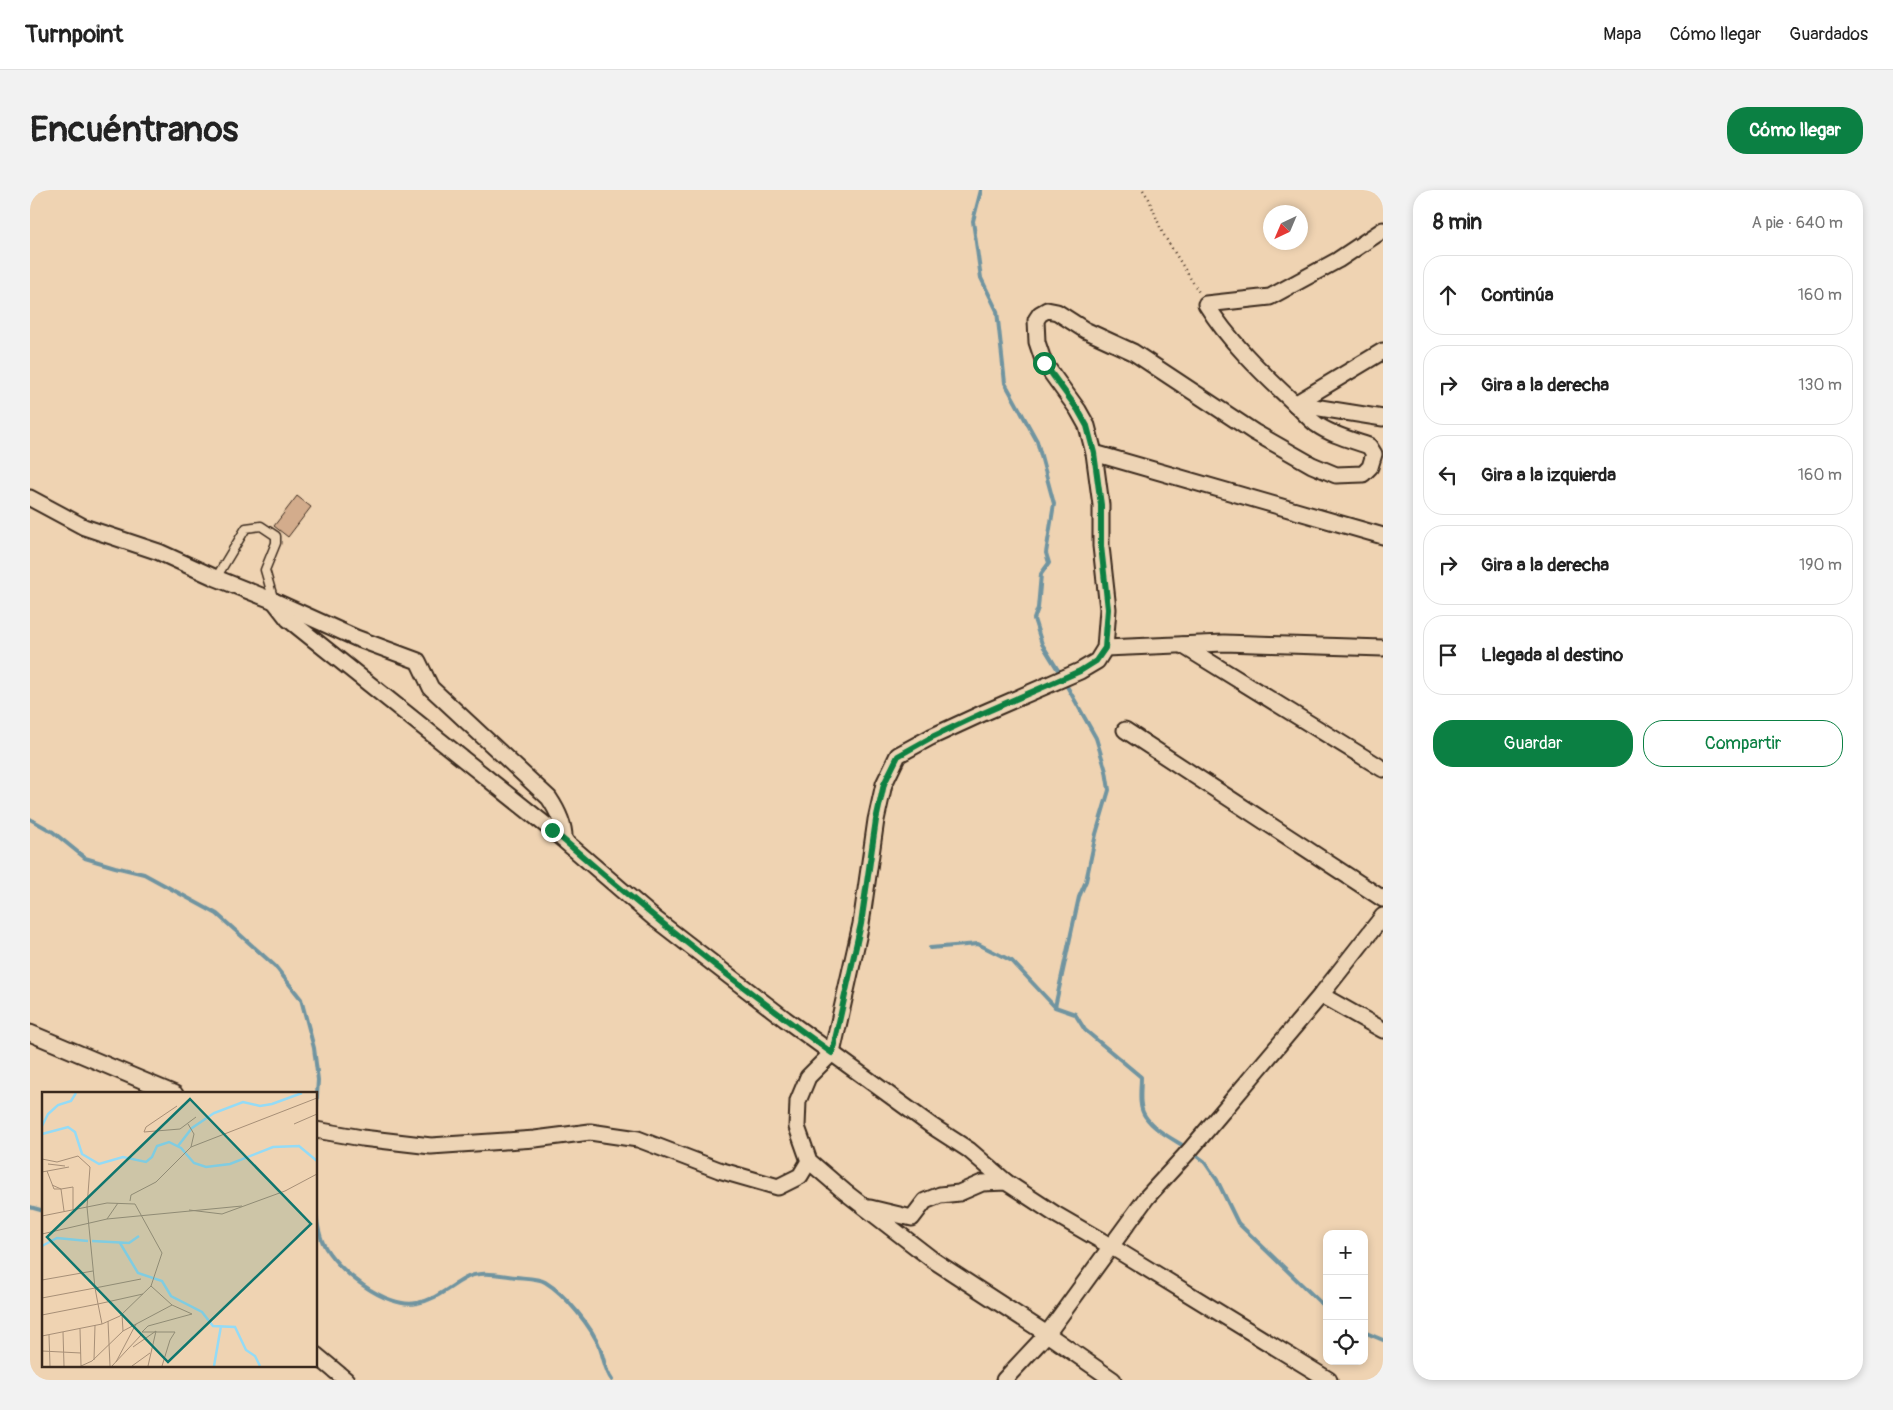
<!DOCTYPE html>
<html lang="es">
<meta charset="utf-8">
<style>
body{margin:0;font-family:Pangolin,sans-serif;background:#f2f2f2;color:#222}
.controls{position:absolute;right:15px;bottom:15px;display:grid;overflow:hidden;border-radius:10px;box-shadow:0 2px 8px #0003}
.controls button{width:45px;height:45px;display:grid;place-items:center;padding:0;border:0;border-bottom:1px solid #e0e0e0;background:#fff;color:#222;font:25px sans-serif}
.compass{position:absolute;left:1233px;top:15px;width:45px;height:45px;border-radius:50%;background:#fff;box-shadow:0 2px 8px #0003;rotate:224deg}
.stop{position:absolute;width:15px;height:15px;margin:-11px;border:4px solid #0b8043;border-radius:50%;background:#fff}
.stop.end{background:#0b8043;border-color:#fff;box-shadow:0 1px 5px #0008}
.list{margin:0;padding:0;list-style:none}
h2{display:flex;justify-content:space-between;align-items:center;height:65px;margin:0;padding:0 20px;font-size:21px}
h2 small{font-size:16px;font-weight:400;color:#767676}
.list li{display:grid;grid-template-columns:32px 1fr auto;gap:15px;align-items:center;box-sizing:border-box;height:80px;margin:0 10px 10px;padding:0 10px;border:1px solid #e0e0e0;border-radius:20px}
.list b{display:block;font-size:19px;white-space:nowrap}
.list em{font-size:16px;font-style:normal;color:#767676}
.actions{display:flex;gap:10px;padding:15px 20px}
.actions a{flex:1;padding:11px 0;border:1px solid #0b8043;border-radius:20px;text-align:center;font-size:18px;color:#0b8043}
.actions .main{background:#0b8043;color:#fff}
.icon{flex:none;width:28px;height:28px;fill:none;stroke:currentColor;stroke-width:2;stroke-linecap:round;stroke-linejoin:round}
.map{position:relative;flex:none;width:1353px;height:1190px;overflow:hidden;border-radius:20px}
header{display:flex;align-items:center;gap:30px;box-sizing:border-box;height:70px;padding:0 25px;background:#fff;border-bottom:1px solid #e0e0e0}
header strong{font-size:24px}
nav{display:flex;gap:28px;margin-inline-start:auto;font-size:18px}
.intro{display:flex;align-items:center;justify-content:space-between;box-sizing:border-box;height:120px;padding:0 30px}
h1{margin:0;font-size:35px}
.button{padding:12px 22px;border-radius:20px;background:#0b8043;color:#fff;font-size:18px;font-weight:700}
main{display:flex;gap:30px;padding:0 30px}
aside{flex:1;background:#fff;border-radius:20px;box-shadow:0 2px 8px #0003}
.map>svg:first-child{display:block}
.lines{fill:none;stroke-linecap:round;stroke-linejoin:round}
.stream{stroke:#7094a0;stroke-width:4}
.building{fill:#d3ac8c;stroke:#3b2a1e}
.service-casing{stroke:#3b2a1e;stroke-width:11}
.minor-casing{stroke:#3b2a1e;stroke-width:19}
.path{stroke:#3b2a1e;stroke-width:2.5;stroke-dasharray:1 4;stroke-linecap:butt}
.service{stroke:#edd4b5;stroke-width:8}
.minor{stroke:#edd4b5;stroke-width:15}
.route{stroke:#0b8043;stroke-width:6}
.inset-river{fill:none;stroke:#94dbf6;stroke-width:2.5}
.inset-road{fill:none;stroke:#a78f77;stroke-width:1}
.view{fill:#0f766e;fill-opacity:0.15;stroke:#0f766e;stroke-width:2.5}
.inset-edge{fill:none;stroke:#3b2a1e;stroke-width:2.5}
</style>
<header>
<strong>Turnpoint</strong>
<nav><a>Mapa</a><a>Cómo llegar</a><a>Guardados</a></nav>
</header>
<div class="intro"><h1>Encuéntranos</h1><a class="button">Cómo llegar</a></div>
<main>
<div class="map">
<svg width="1353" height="1190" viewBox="0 0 1353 1190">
<rect width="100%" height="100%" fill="#efd3b2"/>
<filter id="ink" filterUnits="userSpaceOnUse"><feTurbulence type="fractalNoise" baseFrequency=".02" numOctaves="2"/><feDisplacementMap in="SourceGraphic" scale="10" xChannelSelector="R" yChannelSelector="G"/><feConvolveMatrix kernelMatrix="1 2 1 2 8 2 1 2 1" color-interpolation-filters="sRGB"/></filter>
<g filter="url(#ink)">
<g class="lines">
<!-- stream -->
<g class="stream">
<polyline points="951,0 943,31 951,88 967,121 975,193 1007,251 1024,314 1016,363 1019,373 1011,384 1008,418 1004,429 1012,454 1031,485"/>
<polyline points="0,629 23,642 55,668 85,677 114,684 187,724 245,776 271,809 284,858 288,890 286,920"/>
<path d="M 900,758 L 948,754 L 982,771 L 1025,817 L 1045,824 L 1055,840 L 1111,887 C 1111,899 1108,916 1115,926 C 1124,940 1143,949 1157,958"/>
<polyline points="1025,817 1049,707 1056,691 1066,644 1079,600 1076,581 1066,548 1034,491"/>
<polyline points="1162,962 1174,971 1187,990 1208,1033 1297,1119"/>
<polyline points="0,1017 14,1021"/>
<path d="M 286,1027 C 288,1035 289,1045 293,1053 C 305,1079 357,1120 387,1113 C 405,1110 418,1098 434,1089 C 449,1080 469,1085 486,1087 C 494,1088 508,1088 515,1092 C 535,1104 562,1137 570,1158 C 574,1169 575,1181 582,1190"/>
<polyline points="1334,1142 1353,1150"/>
</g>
</g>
<!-- building -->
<polygon class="building" points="267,306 281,317 258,347 244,336"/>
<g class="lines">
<!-- service casing -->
<g class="service-casing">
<polyline id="service" points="186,388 216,338 231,336 246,346 246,353 235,380 244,411"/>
</g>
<!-- minor casing -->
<g class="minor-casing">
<g id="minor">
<polyline points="1265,214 1353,161"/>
<polyline points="1265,214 1353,228"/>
<polyline points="1064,263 1353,346"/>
<path d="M 0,308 L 54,337 L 129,362 L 186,388 L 244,411 L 326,448 L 388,471 L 401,498 L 519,608 C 527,620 535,636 534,650"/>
<polyline points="244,411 258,429 522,640 624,728 755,829 902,936 939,960 976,992"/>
<polyline points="1152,455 1353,579"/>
<polyline points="1075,458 1194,453 1353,458"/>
<polyline points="1095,540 1353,709"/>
<polyline points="1291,805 1353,840"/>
<polyline points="0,843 145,904"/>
<polyline points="286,940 332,948 401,956 505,949 560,942 608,949 689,980 748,997 770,986 779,971"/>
<polyline points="840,1018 882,1028 895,1011 910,1005 929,1003 952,993 976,992 1025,1024 1082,1057 1299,1190"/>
<polyline points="286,1165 316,1190"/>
<polyline points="974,1190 1017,1144 1117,1007 1160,960 1291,805 1353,726"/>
<path d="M 1083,1190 L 1017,1144 L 903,1070 L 815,1002 L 779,971 L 767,937 L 768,911 L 778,887 L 802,863 L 831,734 L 846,630 L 854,594 L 868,565 L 901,547 L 951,524 L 1050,481 L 1067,471 L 1075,458 L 1078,419 L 1071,356 L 1071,315 L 1064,263 L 1057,236 L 1048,220 L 1014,173 L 1007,152 L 1006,130 L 1010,124 L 1017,120 L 1027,122 L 1055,140 L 1103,162 L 1224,242 L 1282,275 L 1306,285 L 1333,284 L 1340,277 L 1344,264 L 1339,256 C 1322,250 1301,245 1286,234 C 1277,227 1269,217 1261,210 C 1230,181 1198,150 1176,114 L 1240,107 L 1308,70 L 1353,40"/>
</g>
</g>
<!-- path -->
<polyline class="path" points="1113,0 1119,9 1132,42 1170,104"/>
<!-- service -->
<use href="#service" class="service"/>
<!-- minor -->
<use href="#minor" class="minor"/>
</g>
</g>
<g class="lines" filter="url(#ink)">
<!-- route -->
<path class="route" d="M 522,640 C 612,719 705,793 802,863 L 831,734 L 846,630 L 854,594 L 868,566 L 902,547 L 951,524 L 1050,481 L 1066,471 L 1075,458 L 1078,419 L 1071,356 L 1071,315 L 1064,263 L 1057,236 L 1048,220 L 1014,173"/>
</g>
<!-- overview -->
<g transform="translate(12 902)">
<rect width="275" height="275" fill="#efd3b2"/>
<path class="inset-river" d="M 0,34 L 6,22 L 16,13 L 29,9 L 34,1M 0,42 L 26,35 L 33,40 L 40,62 L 57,72 L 81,65 L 104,70 L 110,65 L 115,54 L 127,50 L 139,56 L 152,71 L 164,75 L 188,72 L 231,55 L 257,54 L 275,69M 136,54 L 150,36 L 172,21 L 201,10 L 218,14 L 230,12 L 260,1M 50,149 L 87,151 L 97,144M 78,151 L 96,181 L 120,189 L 129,204 L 160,220 L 171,234 L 193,235 L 204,258 L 213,264 L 218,274M 0,154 L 15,146 L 46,149M 172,274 L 179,234"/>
<path class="inset-road" d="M 135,14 L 104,35 L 102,40 L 138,37 L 154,25M 252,32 L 275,22M 149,55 L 275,6M 0,67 L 15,70 L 36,64 L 48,75 L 45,115 L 53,196 L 0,206M 6,72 L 23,74M 5,79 L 12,97 L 19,97 L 22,119M 0,80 L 27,75M 10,93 L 19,97 L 31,95 L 31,118M 88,109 L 89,103 L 114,90 L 149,55 L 152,42 L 146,32M 147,118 L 180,122 L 243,99 L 275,82M 0,124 L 65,111 L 93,112 L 120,161 L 109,194 L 130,213 L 150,222 L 106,234 L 100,240 L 133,240M 65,127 L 200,114M 0,142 L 65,127 L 76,111M 0,188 L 51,179M 80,222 L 81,239M 0,223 L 56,212 L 53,196 L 99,187M 66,229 L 68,274M 60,232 L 56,212 L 101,202M 38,237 L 39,274M 21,240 L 22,274M 7,243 L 8,274M 0,244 L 60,232 L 78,224 L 109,194M 91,255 L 114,239M 0,259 L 39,261M 52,268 L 53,233M 74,270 L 94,232M 39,274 L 50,269 L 81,239 L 130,213M 70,274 L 100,242M 90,274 L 108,261M 106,274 L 114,239M 120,274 L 128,248 L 133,240"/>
<path class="view" d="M 148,7 L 269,132 L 126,270 L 5,145 Z"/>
<rect width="275" height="275" class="inset-edge"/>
</g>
</svg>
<div class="controls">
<button>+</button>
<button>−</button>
<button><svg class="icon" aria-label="locate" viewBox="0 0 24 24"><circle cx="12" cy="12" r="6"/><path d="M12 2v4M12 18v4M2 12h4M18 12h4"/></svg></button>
</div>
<svg class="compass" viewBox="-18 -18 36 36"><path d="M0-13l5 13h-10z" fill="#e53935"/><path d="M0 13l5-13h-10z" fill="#767676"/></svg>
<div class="stop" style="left:1014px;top:173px"></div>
<div class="stop end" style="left:522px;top:640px"></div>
</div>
<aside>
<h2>8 min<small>A pie · 640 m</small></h2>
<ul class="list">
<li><svg class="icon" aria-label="ahead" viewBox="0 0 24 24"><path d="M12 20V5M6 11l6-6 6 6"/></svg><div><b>Continúa</b></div><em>160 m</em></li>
<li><svg class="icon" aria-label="right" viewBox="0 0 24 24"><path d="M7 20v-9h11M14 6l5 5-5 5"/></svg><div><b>Gira a la derecha</b></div><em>130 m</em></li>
<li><svg class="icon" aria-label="left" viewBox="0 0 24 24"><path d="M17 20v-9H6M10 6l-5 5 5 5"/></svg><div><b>Gira a la izquierda</b></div><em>160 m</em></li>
<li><svg class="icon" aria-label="right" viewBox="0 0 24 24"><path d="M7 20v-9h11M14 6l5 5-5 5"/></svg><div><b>Gira a la derecha</b></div><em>190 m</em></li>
<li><svg class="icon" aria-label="arrive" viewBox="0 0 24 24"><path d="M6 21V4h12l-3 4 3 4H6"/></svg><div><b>Llegada al destino</b></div></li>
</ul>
<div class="actions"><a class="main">Guardar</a><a>Compartir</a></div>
</aside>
</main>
